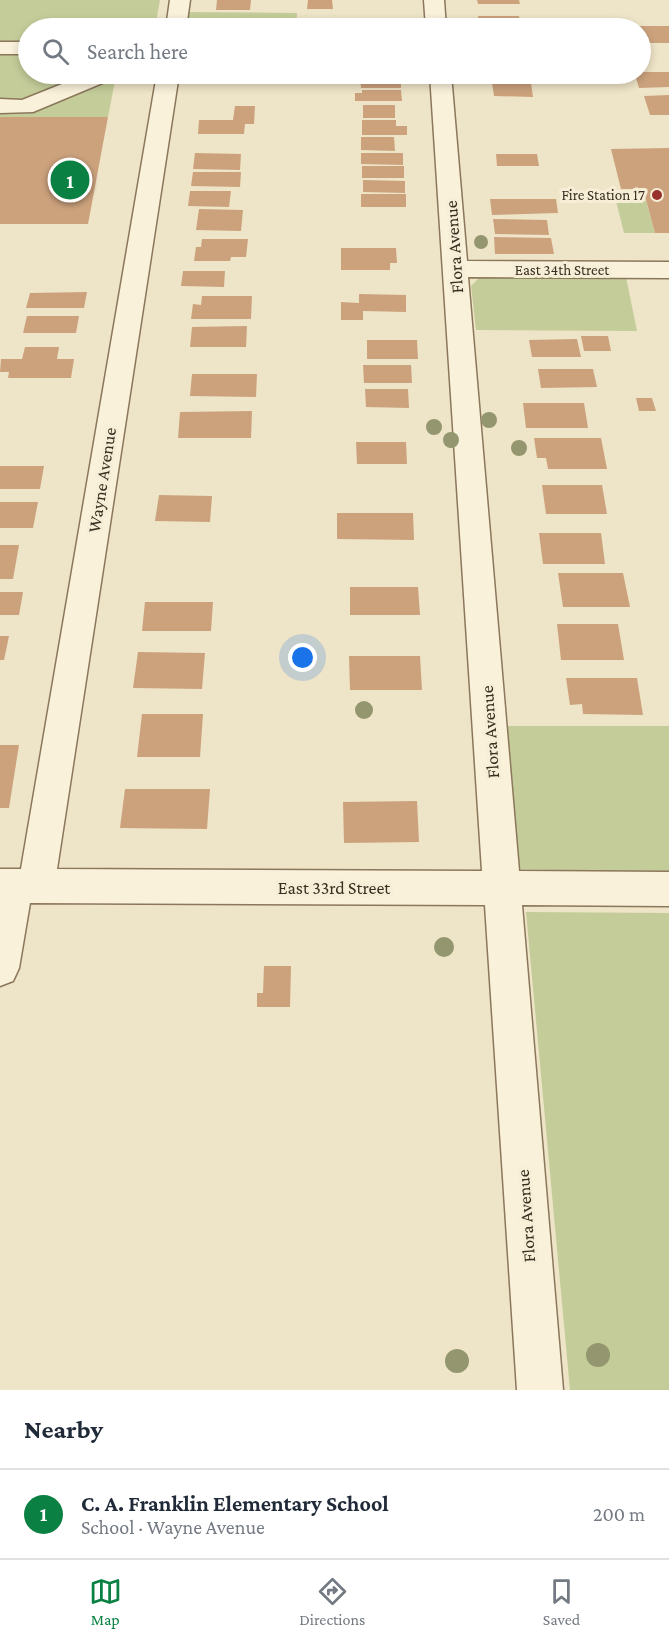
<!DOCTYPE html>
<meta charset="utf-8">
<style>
body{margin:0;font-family:"Crimson Pro",serif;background:#f6f6f7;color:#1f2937}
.you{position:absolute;left:303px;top:658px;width:21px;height:21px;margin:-15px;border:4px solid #fff;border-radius:50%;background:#1a73e8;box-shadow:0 0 0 9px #1a73e833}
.badge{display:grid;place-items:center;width:39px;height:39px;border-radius:50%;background:#0b8043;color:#fff;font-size:20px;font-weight:700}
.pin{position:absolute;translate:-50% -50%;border:3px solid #fff;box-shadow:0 2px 6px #0006}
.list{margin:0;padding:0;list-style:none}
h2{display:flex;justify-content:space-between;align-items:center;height:78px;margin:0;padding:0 24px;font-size:26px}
h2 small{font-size:20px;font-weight:400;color:#747a83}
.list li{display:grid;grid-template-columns:39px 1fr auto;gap:18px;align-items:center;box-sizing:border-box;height:90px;padding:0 24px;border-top:2px solid #e0e1e3}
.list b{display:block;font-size:22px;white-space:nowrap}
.list p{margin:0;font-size:20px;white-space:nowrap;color:#747a83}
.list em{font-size:20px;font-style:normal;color:#747a83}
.icon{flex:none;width:33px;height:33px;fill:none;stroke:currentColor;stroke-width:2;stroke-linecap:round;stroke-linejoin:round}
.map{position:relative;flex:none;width:669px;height:1390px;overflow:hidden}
.search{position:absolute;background:#fff;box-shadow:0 3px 9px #0003;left:18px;right:18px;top:18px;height:66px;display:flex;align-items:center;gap:15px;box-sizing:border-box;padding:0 21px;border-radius:33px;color:#747a83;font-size:22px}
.sheet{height:168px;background:#fff}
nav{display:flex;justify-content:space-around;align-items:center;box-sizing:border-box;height:84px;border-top:2px solid #e0e1e3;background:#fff;font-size:16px;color:#747a83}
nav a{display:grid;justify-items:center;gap:3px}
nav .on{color:#0b8043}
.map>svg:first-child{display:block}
.green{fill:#c4cd9a}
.building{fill:#cca27d}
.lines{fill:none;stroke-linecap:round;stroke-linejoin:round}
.minor-casing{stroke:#8a775c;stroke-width:3}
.minor{fill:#f9f1da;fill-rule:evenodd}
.tree{fill:#93966e}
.poi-dot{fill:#98312c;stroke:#f6eed6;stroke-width:2}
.labels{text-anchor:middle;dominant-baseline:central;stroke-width:6;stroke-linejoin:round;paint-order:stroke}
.far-poi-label{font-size:15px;fill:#3a2e20;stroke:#f6eed6;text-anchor:end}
.far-street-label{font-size:15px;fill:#3a2e20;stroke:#f6eed6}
.street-label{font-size:18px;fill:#3a2e20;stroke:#f6eed6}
</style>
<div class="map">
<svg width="669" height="1390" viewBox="0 0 669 1390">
<rect width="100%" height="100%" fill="#eee4c7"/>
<!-- green -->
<g class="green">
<polygon points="0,0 160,0 155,28 28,28 28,74 147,74 146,81 115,81 108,117 0,117"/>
<polygon points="188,12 297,13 296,28 186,28"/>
<polygon points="616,201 646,201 655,233 624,233"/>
<polygon points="480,277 626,277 637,331 476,330 471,286"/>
<polygon points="503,726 669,726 669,876 515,874"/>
<polygon points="526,912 669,913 669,1390 570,1390"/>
</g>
<!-- building -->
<g class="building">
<polygon points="217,0 251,0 250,10 216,10"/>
<polygon points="308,0 332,0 333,9 307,9"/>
<polygon points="477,0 519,0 520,4 478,4"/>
<polygon points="478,16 519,16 521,28 479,28"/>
<polygon points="631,26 669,26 669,43 640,43 640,28 631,28"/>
<polygon points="640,72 669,72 669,87 639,88 635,74"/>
<rect x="357" y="74" width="44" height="2"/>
<polygon points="498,74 541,74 542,77 498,77"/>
<polygon points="360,77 401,78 401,88 361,88"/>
<polygon points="492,83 531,83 533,97 494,96"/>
<polygon points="362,90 401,90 402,101 355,101 355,93 362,93"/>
<polygon points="669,95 669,115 650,115 644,96"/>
<rect x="363" y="105" width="32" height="13"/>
<polygon points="235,106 255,106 254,124 245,124 244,134 198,134 199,120 233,120"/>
<polygon points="0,117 108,117 88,224 0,224"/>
<polygon points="362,120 396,120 396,126 407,126 407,135 362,135"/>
<polygon points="361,137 394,137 395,151 361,150"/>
<polygon points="669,148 669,233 655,233 643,189 621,189 611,149"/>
<polygon points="195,153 241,154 240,170 193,169"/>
<polygon points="361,153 403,153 403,165 361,164"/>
<polygon points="496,154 537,154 539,166 497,166"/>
<rect x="362" y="166" width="42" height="12"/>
<polygon points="193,172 241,172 240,187 191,186"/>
<polygon points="363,180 405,181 405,193 363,192"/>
<polygon points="190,191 231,191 229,207 188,206"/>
<rect x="361" y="194" width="45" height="13"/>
<polygon points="490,199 556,199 558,213 492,215"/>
<polygon points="199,209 243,210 241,231 196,230"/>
<polygon points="493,219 547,220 549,235 495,234"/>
<polygon points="494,237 551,238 554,254 495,254"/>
<polygon points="202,239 248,239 246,257 231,257 230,261 194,261 196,247 201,247"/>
<polygon points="341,248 396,248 397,263 390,263 390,270 341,270"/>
<polygon points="183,271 225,271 224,287 181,286"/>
<polygon points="87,292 84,308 26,308 30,293"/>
<polygon points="359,294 406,295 406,312 363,311 363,320 341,320 341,302 359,303"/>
<polygon points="202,296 252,296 251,319 191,319 193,304 201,305"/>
<polygon points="27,316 79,316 76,333 23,333"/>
<polygon points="247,326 246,347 190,347 192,327"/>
<polygon points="581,336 608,336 611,351 584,351"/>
<polygon points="577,339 581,357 532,357 529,340"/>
<polygon points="367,340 417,340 418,359 367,359"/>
<polygon points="25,347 59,347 57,359 74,359 71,378 8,378 9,372 0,372 1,359 22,359"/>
<polygon points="363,365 411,365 412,383 364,383"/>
<polygon points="538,369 593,369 597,387 541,388"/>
<polygon points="192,374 257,374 256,397 190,396"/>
<polygon points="365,389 408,389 409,408 366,407"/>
<polygon points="636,398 652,398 656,411 639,411"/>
<polygon points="523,403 584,403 588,428 526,428"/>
<polygon points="252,411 251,438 178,438 180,412"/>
<polygon points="534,438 601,438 607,469 548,469 546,458 537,458"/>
<polygon points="356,442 406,442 407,464 357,464"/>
<polygon points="0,466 44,466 40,489 0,489"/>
<polygon points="542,485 602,485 607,514 546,514"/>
<polygon points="159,495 212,496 210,522 155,521"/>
<polygon points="0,502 38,502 33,528 0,528"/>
<polygon points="337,513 413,513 414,540 337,539"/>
<polygon points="539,533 601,533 605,564 543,564"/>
<polygon points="0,545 19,545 13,579 0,579"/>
<polygon points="558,573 623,573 630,607 563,607"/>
<polygon points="350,587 418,587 420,615 350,615"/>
<polygon points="0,592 23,592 19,615 0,615"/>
<polygon points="145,602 213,602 211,631 142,631"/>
<polygon points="557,624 618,624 624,660 561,660"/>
<polygon points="0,636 9,636 4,660 0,660"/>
<polygon points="138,652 205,653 202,689 133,688"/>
<polygon points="349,656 420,656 422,690 350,690"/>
<polygon points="566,678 637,678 643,715 583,714 582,704 570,705"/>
<polygon points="142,714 203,714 200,757 137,757"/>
<polygon points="0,745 19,745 9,808 0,808"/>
<polygon points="125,789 210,789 207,829 120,828"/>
<polygon points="417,801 419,842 344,843 343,802"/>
<polygon points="264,966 291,966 290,1007 257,1007 257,993 263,993"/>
</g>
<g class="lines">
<!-- minor casing -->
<g class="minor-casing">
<g id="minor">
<polygon points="170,0 190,0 186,28 166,28"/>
<polygon points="424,0 444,0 446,28 426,28"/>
<rect x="0" y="42" width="28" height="12"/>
<polygon points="87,74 115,74 112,79 33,112 0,113 0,99 22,100"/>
<polygon points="157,74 179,74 57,869 482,871 430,74 451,74 467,261 669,262 669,278 468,277 519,871 669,872 669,906 522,905 563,1390 517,1390 485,905 30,903 19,968 13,981 0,986 0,869 21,869"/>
</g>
</g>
<!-- minor -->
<use href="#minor" class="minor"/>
</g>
<!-- trees -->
<g class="tree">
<circle cx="481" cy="242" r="7"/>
<circle cx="489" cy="420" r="8"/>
<circle cx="434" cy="427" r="8"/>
<circle cx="451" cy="440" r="8"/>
<circle cx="519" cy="448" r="8"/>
<circle cx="364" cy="710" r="9"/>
<circle cx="444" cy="947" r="10"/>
<circle cx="598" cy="1355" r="12"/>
<circle cx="457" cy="1361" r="12"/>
</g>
<!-- markers -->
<circle class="poi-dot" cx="657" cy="195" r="6"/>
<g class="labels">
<!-- far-poi labels -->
<g class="far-poi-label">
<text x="645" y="195">Fire Station 17</text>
</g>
<!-- far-street labels -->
<g class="far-street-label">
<text x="562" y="270">East 34th Street</text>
</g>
<!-- street labels -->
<g class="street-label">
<text transform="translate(454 247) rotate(-94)">Flora Avenue</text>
<text transform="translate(102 480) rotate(-81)">Wayne Avenue</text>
<text transform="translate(490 732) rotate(-94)">Flora Avenue</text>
<text x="334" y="888">East 33rd Street</text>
<text transform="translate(526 1216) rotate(-94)">Flora Avenue</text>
</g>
</g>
</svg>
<div class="you"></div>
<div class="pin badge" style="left:70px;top:180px">1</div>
<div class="search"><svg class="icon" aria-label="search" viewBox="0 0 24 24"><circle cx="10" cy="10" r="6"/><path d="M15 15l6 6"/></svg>Search here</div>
</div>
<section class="sheet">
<h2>Nearby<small></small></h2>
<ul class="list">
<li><span class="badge">1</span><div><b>C. A. Franklin Elementary School</b><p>School · Wayne Avenue</p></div><em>200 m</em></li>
</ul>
</section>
<nav>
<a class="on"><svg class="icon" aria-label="map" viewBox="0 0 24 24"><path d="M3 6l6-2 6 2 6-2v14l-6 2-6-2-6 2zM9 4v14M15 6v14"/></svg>Map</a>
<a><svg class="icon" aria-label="directions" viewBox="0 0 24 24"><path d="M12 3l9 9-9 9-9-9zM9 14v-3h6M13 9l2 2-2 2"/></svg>Directions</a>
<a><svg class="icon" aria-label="saved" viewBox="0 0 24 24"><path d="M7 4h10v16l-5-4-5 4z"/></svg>Saved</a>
</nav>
